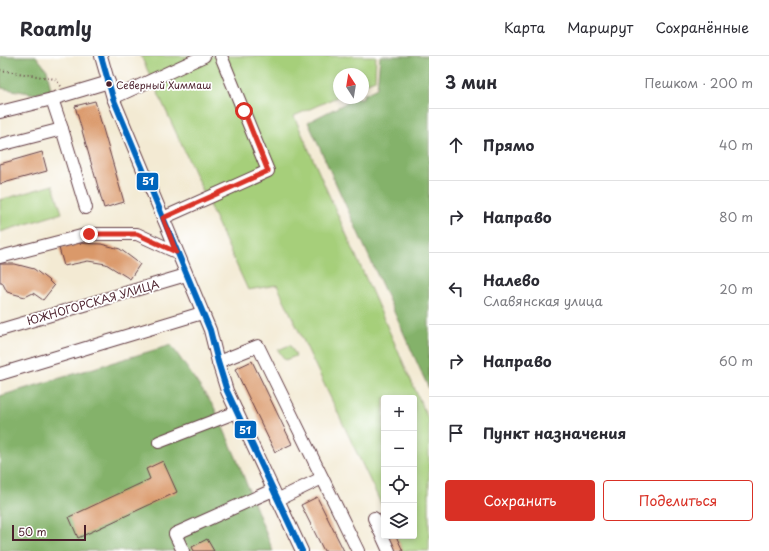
<!DOCTYPE html>
<html lang="ru">
<meta charset="utf-8">
<style>
body{margin:0;font-family:"Playpen Sans",sans-serif;background:#f7f7f7;color:#2b2b33}
.controls{position:absolute;right:12px;bottom:12px;display:grid;overflow:hidden;border-radius:4px;box-shadow:0 2px 6px #0003}
.controls button{width:36px;height:36px;display:grid;place-items:center;padding:0;border:0;border-bottom:1px solid #e1e1e2;background:#fff;color:#2b2b33;font:20px sans-serif}
.compass{position:absolute;left:333px;top:12px;width:36px;height:36px;border-radius:50%;background:#fff;box-shadow:0 2px 6px #0003;rotate:348deg}
.scale{position:absolute;left:12px;bottom:10px;width:74px;box-sizing:border-box;padding-left:4px;border:2px solid #4a1f2b;border-top:0;font-size:11px;line-height:14px;white-space:nowrap;color:#4a1f2b;-webkit-text-stroke:3px #fff;paint-order:stroke}
.stop{position:absolute;width:12px;height:12px;margin:-9px;border:3px solid #d93025;border-radius:50%;background:#fff}
.stop.end{background:#d93025;border-color:#fff;box-shadow:0 1px 4px #0008}
.list{margin:0;padding:0;list-style:none}
h2{display:flex;justify-content:space-between;align-items:center;height:52px;margin:0;padding:0 16px;font-size:17px}
h2 small{font-size:13px;font-weight:400;color:#7c7c81}
.list li{display:grid;grid-template-columns:26px 1fr auto;gap:12px;align-items:center;box-sizing:border-box;height:72px;padding:0 16px;border-top:1px solid #e1e1e2}
.list b{display:block;font-size:15px;white-space:nowrap}
.list p{margin:0;font-size:13px;white-space:nowrap;color:#7c7c81}
.list em{font-size:13px;font-style:normal;color:#7c7c81}
.actions{display:flex;gap:8px;padding:12px 16px}
.actions a{flex:1;padding:9px 0;border:1px solid #d93025;border-radius:4px;text-align:center;font-size:14px;color:#d93025}
.actions .main{background:#d93025;color:#fff}
.icon{flex:none;width:22px;height:22px;fill:none;stroke:currentColor;stroke-width:2;stroke-linecap:round;stroke-linejoin:round}
.map{position:relative;flex:none;width:429px;height:495px;overflow:hidden}
header{display:flex;align-items:center;gap:24px;box-sizing:border-box;height:56px;padding:0 20px;background:#fff;border-bottom:1px solid #e1e1e2}
header strong{font-size:19px}
nav{display:flex;gap:22px;margin-inline-start:auto;font-size:14px}
main{display:flex}
aside{flex:1;background:#fff}
.map>svg:first-child{display:block}
.green{fill:#a6cf7a;stroke:#787752}
.forest{fill:#84b26a;stroke:#67684a}
.building{fill:#da996b}
.lines{fill:none;stroke-linecap:round;stroke-linejoin:round}
.minor-casing{stroke:#633d44;stroke-width:14}
.path{stroke:#633d44;stroke-width:2;stroke-dasharray:1 3;stroke-linecap:butt}
.minor{stroke:#fff;stroke-width:12}
.bus-1-casing{stroke:#fff;stroke-width:9}
.bus-1{stroke:#0065bd;stroke-width:6}
.route{stroke:#d93025;stroke-width:5}
.bus-dot{fill:#4a1f2b;stroke:#fff;stroke-width:1.5}
.labels{text-anchor:middle;dominant-baseline:central;stroke-width:3.5;stroke-linejoin:round;paint-order:stroke}
.bus-label{font-size:10px;fill:#4a1f2b;stroke:#fff;text-anchor:start}
.street-label{font-size:11px;fill:#4a1f2b;stroke:#fff}
.line-badge{stroke:#fff;stroke-width:1.5}
.badge-label{font-size:11px;text-anchor:middle;font-weight:bold;fill:#fff}
</style>
<header>
<strong>Roamly</strong>
<nav><a>Карта</a><a>Маршрут</a><a>Сохранённые</a></nav>
</header>
<main>
<div class="map">
<svg width="429" height="495" viewBox="0 0 429 495">
<rect width="100%" height="100%" fill="#fff"/>
<filter id="ink" filterUnits="userSpaceOnUse"><feTurbulence type="fractalNoise" baseFrequency=".025" numOctaves="2"/><feDisplacementMap in="SourceGraphic" scale="8" xChannelSelector="R" yChannelSelector="G"/><feConvolveMatrix kernelMatrix="1 2 1 2 8 2 1 2 1" color-interpolation-filters="sRGB"/></filter>
<filter id="wash" filterUnits="userSpaceOnUse"><feTurbulence type="fractalNoise" baseFrequency=".012" numOctaves="4" result="noise"/><feDisplacementMap in="SourceGraphic" scale="16" xChannelSelector="R" yChannelSelector="G"/><feGaussianBlur stdDeviation="0.9" result="paint"/><feColorMatrix in="noise" values="0 0 0 0 0 0 0 0 0 0 0 0 0 0 0 0 0 1.4 0 .05"/><feComposite in="paint" operator="in"/></filter>
<g filter="url(#wash)">
<rect width="100%" height="100%" fill="#f3ead3"/>
<!-- green -->
<g class="green">
<polygon points="141,0 376,0 375,24 363,29 363,18 339,18 339,40 294,60 429,365 429,495 403,495 396,480 414,480 414,342 384,342 384,454 277,229 248,234"/>
<polygon points="53,129 62,157 0,176 0,144"/>
<polygon points="290,289 296,300 285,304 278,294"/>
</g>
<!-- forest -->
<g class="forest">
<polygon points="0,0 36,0 47,14 51,34 35,38 1,32"/>
<polygon points="380,0 429,0 429,333 308,66 356,42 363,42 363,39 377,32"/>
<polygon points="171,289 214,351 236,401 273,495 0,495 0,340"/>
</g>
<g id="blocks">
<!-- building -->
<g class="building">
<polygon points="95,45 124,146 104,152 75,50"/>
<polygon points="42,96 47,115 0,128 0,108"/>
<polygon points="77,187 101,188 120,193 140,208 130,223 106,208 88,205 64,210 59,192"/>
<polygon points="0,208 15,208 34,213 48,224 54,230 43,244 33,237 25,241 7,236 2,226 0,226"/>
<polygon points="252,305 292,388 275,396 235,313"/>
<polygon points="163,405 177,436 78,482 69,461 150,423 146,413"/>
<polygon points="317,441 344,495 324,495 301,449"/>
<polygon points="385,480 396,480 403,495 392,495"/>
<polygon points="207,483 214,495 194,495 192,491"/>
</g>
</g>
</g>
<g filter="url(#ink)">
<use href="#blocks" fill-opacity="0" stroke="#633d44" stroke-width="1"/>
<g class="lines">
<!-- minor casing -->
<g class="minor-casing">
<g id="minor">
<polyline points="101,0 113,42 210,274 218,306 227,335 302,495"/>
<polyline points="113,42 204,0"/>
<polyline points="0,56 52,43"/>
<polyline points="0,89 62,73"/>
<polyline points="86,152 62,73 52,43 109,26"/>
<polyline points="163,162 268,115 221,0"/>
<polyline points="0,201 89,178 137,178 176,196"/>
<polyline points="0,274 186,219"/>
<polyline points="218,306 258,290 358,495"/>
<polyline points="0,318 202,257"/>
<polyline points="159,386 237,356"/>
<polyline points="277,444 322,422"/>
<polyline points="374,462 389,495"/>
<polyline points="183,495 175,478 273,434"/>
</g>
</g>
<!-- path -->
<polyline class="path" points="0,14 55,23 61,30"/>
<!-- minor -->
<use href="#minor" class="minor"/>
<!-- bus-1 casing -->
<g class="bus-1-casing">
<polyline id="bus-1" points="101,0 113,42 210,274 218,306 227,335 302,495"/>
</g>
<!-- bus-1 -->
<use href="#bus-1" class="bus-1"/>
</g>
</g>
<g class="lines" filter="url(#ink)">
<!-- route -->
<polyline class="route" points="89,178 137,178 176,196 163,162 268,115 244,55"/>
</g>
<!-- markers -->
<circle class="bus-dot" cx="109" cy="28" r="3.5"/>
<g class="labels">
<!-- bus labels -->
<g class="bus-label">
<text x="116" y="28">Северный Химмаш</text>
</g>
<!-- street labels -->
<g class="street-label">
<text transform="translate(93 246) rotate(-16)">ЮЖНОГОРСКАЯ УЛИЦА</text>
</g>
</g>
<g class="line-badge">
<rect x="136" y="116" width="23" height="19" rx="4" fill="#0065bd"/>
<rect x="234" y="364" width="23" height="19" rx="4" fill="#0065bd"/>
</g>
<g class="badge-label">
<text x="148" y="129">51</text>
<text x="245" y="378">51</text>
</g>
</svg>
<div class="controls">
<button>+</button>
<button>−</button>
<button><svg class="icon" aria-label="locate" viewBox="0 0 24 24"><circle cx="12" cy="12" r="6"/><path d="M12 2v4M12 18v4M2 12h4M18 12h4"/></svg></button>
<button><svg class="icon" aria-label="layers" viewBox="0 0 24 24"><path d="M12 4l9 5-9 5-9-5zM3 14l9 5 9-5"/></svg></button>
</div>
<svg class="compass" viewBox="-18 -18 36 36"><path d="M0-13l5 13h-10z" fill="#e53935"/><path d="M0 13l5-13h-10z" fill="#7c7c81"/></svg>
<div class="scale">50 m</div>
<div class="stop" style="left:244px;top:55px"></div>
<div class="stop end" style="left:89px;top:178px"></div>
</div>
<aside>
<h2>3 мин<small>Пешком · 200 m</small></h2>
<ul class="list">
<li><svg class="icon" aria-label="ahead" viewBox="0 0 24 24"><path d="M12 20V5M6 11l6-6 6 6"/></svg><div><b>Прямо</b></div><em>40 m</em></li>
<li><svg class="icon" aria-label="right" viewBox="0 0 24 24"><path d="M7 20v-9h11M14 6l5 5-5 5"/></svg><div><b>Направо</b></div><em>80 m</em></li>
<li><svg class="icon" aria-label="left" viewBox="0 0 24 24"><path d="M17 20v-9H6M10 6l-5 5 5 5"/></svg><div><b>Налево</b><p>Славянская улица</p></div><em>20 m</em></li>
<li><svg class="icon" aria-label="right" viewBox="0 0 24 24"><path d="M7 20v-9h11M14 6l5 5-5 5"/></svg><div><b>Направо</b></div><em>60 m</em></li>
<li><svg class="icon" aria-label="arrive" viewBox="0 0 24 24"><path d="M6 21V4h12l-3 4 3 4H6"/></svg><div><b>Пункт назначения</b></div></li>
</ul>
<div class="actions"><a class="main">Сохранить</a><a>Поделиться</a></div>
</aside>
</main>
